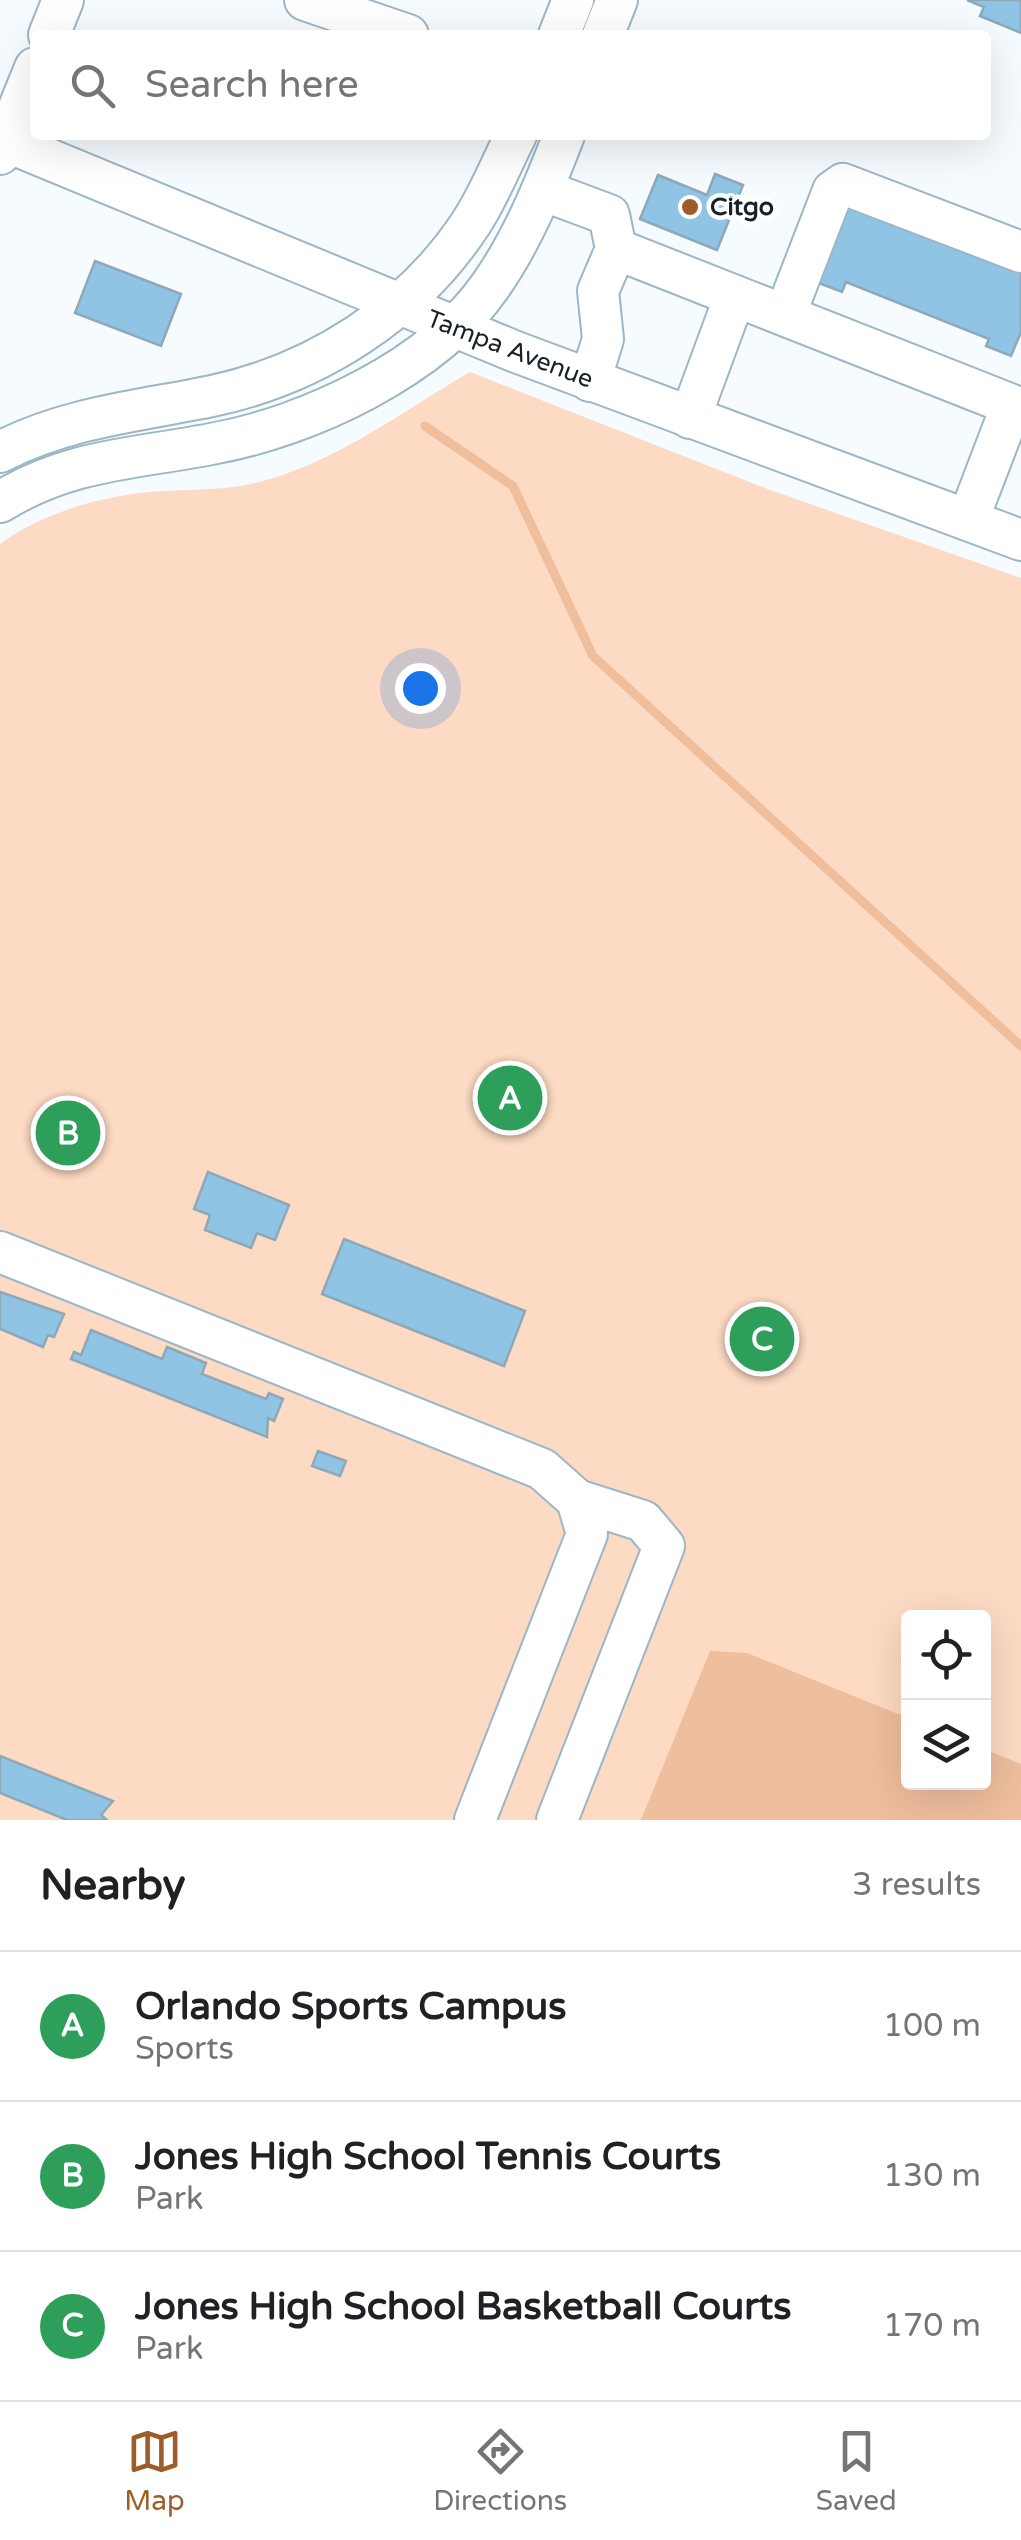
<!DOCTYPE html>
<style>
body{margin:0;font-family:"Varela Round",sans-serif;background:#f6f6f6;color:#202124}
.controls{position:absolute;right:30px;bottom:30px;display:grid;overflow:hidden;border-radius:10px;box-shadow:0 10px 40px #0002}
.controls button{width:90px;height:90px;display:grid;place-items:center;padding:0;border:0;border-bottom:2px solid #e0e0e0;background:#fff;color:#202124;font:50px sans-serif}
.you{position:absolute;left:420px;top:688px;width:35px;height:35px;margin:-25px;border:8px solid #fff;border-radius:50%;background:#1a73e8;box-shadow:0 0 0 15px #1a73e833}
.badge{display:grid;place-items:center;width:65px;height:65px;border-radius:50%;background:#9e5d28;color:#fff;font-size:32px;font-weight:700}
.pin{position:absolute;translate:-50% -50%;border:5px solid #fff;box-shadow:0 2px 10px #0006}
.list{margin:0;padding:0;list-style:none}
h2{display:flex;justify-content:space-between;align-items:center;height:130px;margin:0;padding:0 40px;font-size:42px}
h2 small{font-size:32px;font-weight:400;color:#757577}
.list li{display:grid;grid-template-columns:65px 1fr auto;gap:30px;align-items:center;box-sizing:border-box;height:150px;padding:0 40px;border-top:2px solid #e0e0e0}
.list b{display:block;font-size:38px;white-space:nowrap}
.list p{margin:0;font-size:32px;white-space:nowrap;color:#757577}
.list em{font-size:32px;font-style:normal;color:#757577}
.icon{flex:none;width:55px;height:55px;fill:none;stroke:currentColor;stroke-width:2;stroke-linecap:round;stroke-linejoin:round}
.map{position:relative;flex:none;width:1021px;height:1820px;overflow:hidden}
.search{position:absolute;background:#fff;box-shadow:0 10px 40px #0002;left:30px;right:30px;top:30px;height:110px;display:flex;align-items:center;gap:25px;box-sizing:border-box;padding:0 35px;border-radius:10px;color:#757577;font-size:38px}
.sheet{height:580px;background:#fff}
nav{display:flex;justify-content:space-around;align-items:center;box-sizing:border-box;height:140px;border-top:2px solid #e0e0e0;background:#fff;font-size:28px;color:#757577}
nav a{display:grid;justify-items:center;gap:5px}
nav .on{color:#9e5d28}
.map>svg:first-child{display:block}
.green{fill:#fcdac3;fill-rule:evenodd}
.water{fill:#eebe9d}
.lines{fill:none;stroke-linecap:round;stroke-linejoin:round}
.stream{stroke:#eebe9d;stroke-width:9}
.building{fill:#90c4e5;stroke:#8fa8b8;stroke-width:2.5}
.minor-casing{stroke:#9db6c6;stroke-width:44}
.minor{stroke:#fff;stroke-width:40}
.poi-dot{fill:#9e5d28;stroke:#fff;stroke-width:4}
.labels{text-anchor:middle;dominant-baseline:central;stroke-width:9;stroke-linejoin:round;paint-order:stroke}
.poi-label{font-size:25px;font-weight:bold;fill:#172127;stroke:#fff;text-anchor:start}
.street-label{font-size:25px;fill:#172127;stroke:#fff}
</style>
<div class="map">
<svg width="1021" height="1820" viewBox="0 0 1021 1820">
<rect width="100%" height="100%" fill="#f6fbff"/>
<!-- green -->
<path class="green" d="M 470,372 L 770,490 L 1021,578 L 1021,1820 L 0,1820 L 0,544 C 40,514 101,496 151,492 C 184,489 218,491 251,484 C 330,467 401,412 470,372 ZM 908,1618 L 984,1618 L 984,1782 L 908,1782 Z"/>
<!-- water -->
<polygon class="water" points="710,1651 747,1653 908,1718 908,1782 984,1782 984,1749 1021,1764 1021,1820 641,1820"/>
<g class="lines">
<!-- stream -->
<polyline class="stream" points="425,426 513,486 593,656 1021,1046"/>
</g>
<!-- building -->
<g class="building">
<polygon points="967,0 1021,0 1021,33 980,16 984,7"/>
<polygon points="715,174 743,185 717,250 640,219 658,175 707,195"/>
<polygon points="847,202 1021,272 1021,332 1011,356 986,346 989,339 846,282 842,292 816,282"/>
<polygon points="95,261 181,294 161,346 75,313"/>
<polygon points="208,1172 289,1205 275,1240 257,1233 251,1248 205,1230 210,1215 194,1209"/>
<polygon points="344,1239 525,1311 504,1366 322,1294"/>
<polygon points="0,1292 64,1314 54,1337 48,1335 43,1347 0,1329"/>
<polygon points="91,1330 162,1359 167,1347 206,1363 202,1374 266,1399 269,1393 283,1399 274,1421 268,1418 267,1437 71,1359 74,1352 81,1355"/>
<polygon points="318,1451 346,1461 340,1476 312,1466"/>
<polygon points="0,1756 113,1801 101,1815 107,1820 67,1820 0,1793"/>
</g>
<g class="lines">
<!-- minor casing -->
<g class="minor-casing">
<g id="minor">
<polyline points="305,0 408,35"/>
<polyline points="49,35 63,0"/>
<polyline points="559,35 573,0"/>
<polyline points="603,35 617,0"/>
<polyline points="5,141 516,352 1021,540"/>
<polyline points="0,154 35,68"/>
<polyline points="542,190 609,215 616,249 1012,405 968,520"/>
<polyline points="785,315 833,191 843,184 1021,252"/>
<polyline points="590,381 603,339 598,291 616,249"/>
<polyline points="690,418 735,296"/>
<path d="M 0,452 C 68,417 139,411 212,396 C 316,374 413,312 471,223 C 489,196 501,164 516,135"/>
<path d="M 0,502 C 70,459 134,459 211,444 C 307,427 434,368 491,285 C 523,239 544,187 564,135"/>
<polyline points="0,1252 542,1469 577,1500 587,1534 475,1820"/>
<polyline points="557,1820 664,1546 643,1521 577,1500"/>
</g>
</g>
<!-- minor -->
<use href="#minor" class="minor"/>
</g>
<!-- markers -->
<circle class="poi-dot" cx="690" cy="207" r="10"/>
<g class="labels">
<!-- poi labels -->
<g class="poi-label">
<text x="710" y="207">Citgo</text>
</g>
<!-- street labels -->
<g class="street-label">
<text transform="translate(510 349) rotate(21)">Tampa Avenue</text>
</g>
</g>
</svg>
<div class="controls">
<button><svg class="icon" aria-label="locate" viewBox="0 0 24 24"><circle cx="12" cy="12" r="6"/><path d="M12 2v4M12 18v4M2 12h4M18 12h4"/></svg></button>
<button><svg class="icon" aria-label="layers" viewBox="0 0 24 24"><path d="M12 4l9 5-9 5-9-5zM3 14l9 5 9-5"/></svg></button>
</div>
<div class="you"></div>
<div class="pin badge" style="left:510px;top:1098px;background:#2e9e5b">A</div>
<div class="pin badge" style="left:68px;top:1133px;background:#2e9e5b">B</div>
<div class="pin badge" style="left:762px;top:1339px;background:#2e9e5b">C</div>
<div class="search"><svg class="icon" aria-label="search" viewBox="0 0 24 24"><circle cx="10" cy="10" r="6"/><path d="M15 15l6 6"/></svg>Search here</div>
</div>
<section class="sheet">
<h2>Nearby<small>3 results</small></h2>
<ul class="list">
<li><span class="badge" style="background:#2e9e5b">A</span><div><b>Orlando Sports Campus</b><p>Sports</p></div><em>100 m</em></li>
<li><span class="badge" style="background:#2e9e5b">B</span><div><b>Jones High School Tennis Courts</b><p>Park</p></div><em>130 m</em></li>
<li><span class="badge" style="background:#2e9e5b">C</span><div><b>Jones High School Basketball Courts</b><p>Park</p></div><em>170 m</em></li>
</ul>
</section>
<nav>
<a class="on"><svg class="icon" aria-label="map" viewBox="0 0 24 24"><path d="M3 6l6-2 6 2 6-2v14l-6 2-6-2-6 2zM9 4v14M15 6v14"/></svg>Map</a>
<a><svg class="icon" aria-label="directions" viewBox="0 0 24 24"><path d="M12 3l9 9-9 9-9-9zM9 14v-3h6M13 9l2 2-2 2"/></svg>Directions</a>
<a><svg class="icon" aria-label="saved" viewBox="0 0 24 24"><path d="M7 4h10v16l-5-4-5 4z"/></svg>Saved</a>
</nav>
